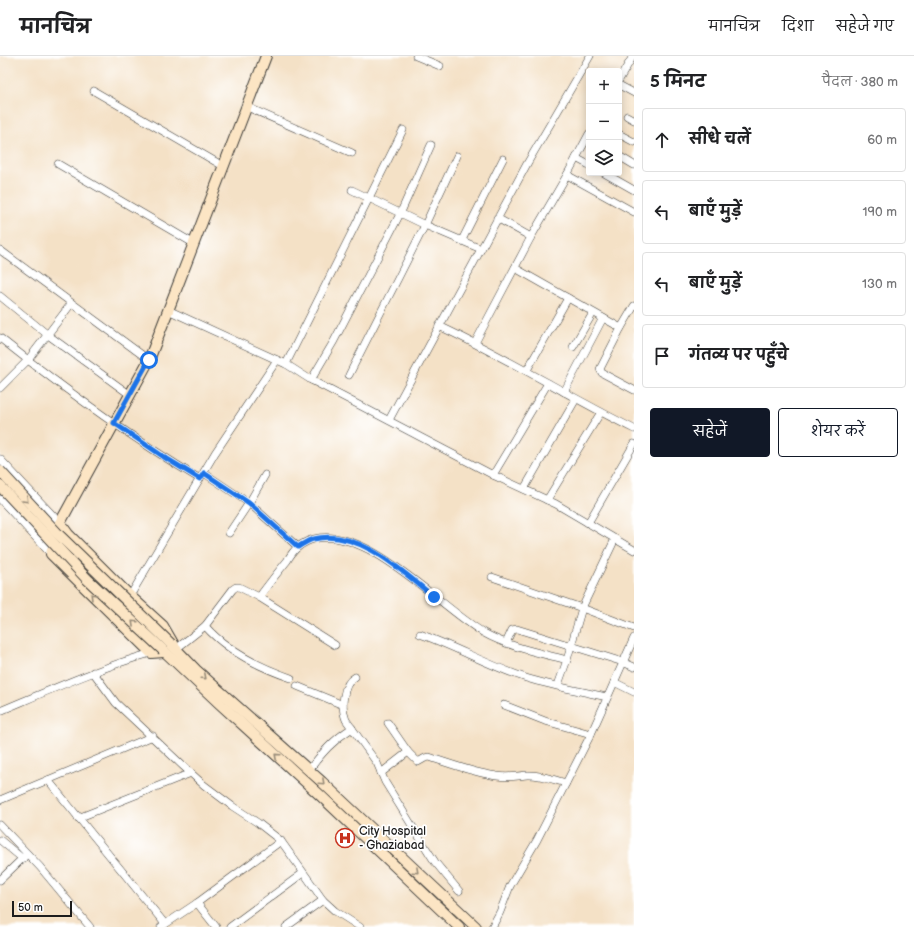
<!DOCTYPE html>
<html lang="hi">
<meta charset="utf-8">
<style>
body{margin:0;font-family:"Balsamiq Sans","Playpen Sans Deva",sans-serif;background:#f2f2f2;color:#202124}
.controls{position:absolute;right:12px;top:12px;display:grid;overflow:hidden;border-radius:4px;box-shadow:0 2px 10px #0003}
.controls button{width:36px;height:36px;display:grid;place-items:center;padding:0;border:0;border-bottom:1px solid #e0e0e0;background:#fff;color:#202124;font:20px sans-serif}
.scale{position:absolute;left:12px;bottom:10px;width:60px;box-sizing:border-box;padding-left:4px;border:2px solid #1c1c1c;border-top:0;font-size:11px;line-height:14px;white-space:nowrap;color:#1c1c1c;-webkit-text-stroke:3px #fff;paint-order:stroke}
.stop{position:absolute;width:12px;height:12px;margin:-9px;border:3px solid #1a73e8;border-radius:50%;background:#fff}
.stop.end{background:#1a73e8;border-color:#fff;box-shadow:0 1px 4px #0008}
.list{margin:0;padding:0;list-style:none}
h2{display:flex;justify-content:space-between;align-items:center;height:52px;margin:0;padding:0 16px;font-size:17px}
h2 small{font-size:13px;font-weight:400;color:#757577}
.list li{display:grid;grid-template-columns:26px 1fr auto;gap:12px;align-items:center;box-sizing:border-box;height:64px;margin:0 8px 8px;padding:0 8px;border:1px solid #e0e0e0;border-radius:4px}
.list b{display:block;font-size:15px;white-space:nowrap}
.list em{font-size:13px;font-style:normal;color:#757577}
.actions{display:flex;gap:8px;padding:12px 16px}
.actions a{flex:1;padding:9px 0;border:1px solid #111827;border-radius:4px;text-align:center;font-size:14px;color:#111827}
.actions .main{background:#111827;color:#fff}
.icon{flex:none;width:22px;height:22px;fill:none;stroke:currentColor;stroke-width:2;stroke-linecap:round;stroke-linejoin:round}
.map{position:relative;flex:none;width:634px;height:871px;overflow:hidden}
header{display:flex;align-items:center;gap:24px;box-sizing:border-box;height:56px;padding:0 20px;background:#fff;border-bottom:1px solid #e0e0e0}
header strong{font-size:19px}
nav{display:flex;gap:22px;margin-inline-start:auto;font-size:14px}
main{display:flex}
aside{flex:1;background:#fff}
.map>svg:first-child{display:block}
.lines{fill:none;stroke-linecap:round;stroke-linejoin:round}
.street-casing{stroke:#3c3a36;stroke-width:8}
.secondary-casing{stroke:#3c3a36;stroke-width:12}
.street{stroke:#fff;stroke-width:7}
.secondary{stroke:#fce5c4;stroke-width:10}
.secondary-bridge-casing{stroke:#3c3a36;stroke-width:12;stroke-linecap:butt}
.secondary-bridge{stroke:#fce5c4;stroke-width:10}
.oneway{stroke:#978b78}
.route{stroke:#1a73e8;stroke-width:5}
.labels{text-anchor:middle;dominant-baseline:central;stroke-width:3.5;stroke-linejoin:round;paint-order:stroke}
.poi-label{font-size:12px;fill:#1c1c1c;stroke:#fff;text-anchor:start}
</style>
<header>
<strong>मानचित्र</strong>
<nav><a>मानचित्र</a><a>दिशा</a><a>सहेजे गए</a></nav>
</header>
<main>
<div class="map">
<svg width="634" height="871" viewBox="0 0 634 871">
<rect width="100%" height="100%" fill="#fff"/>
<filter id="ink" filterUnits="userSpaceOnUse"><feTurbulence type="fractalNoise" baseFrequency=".025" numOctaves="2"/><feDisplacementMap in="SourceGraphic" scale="8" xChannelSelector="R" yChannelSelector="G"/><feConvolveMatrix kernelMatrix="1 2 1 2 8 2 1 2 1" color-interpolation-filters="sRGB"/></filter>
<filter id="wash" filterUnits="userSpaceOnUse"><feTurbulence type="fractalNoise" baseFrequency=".012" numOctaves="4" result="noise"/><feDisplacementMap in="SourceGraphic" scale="16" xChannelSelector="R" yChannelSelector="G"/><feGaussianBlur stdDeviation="0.9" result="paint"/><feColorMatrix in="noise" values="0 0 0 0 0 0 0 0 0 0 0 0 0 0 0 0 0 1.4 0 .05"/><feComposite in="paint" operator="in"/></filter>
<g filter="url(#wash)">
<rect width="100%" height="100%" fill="#f4e1c6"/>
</g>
<g filter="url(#ink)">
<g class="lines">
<!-- street casing -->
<g class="street-casing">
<g id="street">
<polyline points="416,0 440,10"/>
<polyline points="619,24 633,0"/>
<polyline points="619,29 634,37"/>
<polyline points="94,35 223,110"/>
<polyline points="245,50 352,97"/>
<polyline points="627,60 634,64"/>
<polyline points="619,78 634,86"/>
<polyline points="619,100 634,109"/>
<polyline points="576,102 589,109"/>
<polyline points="58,108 193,187"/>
<polyline points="604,117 634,134"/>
<polyline points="567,119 634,156"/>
<polyline points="352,134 425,169 481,193"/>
<polyline points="531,181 567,119 589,78"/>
<polyline points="462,184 503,103"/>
<polyline points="0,194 149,304"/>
<polyline points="515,212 621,272 600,313 602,317 634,334"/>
<polyline points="0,240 48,279 129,338"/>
<polyline points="168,254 286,308 311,324 493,419 556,448 634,494"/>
<path d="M 439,270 C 506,301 568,340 634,373"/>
<polyline points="621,272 634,250"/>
<path d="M 0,282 C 64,333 130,381 200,423"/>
<polyline points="475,287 531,181 497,162"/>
<polyline points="573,291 593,257"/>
<polyline points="286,308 403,74"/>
<polyline points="527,314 568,242"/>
<polyline points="349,319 425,169 457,100"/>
<polyline points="311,324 334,285 401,156 431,89"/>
<polyline points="0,332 28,304 71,248"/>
<polyline points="564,336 603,262"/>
<polyline points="389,364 528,106 590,0"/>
<polyline points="0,403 60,467"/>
<polyline points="204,417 249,447 298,491"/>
<polyline points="493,419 548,327"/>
<polyline points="524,433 576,343"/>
<polyline points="0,443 51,498"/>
<polyline points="547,444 601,356"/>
<polyline points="588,467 634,388"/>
<polyline points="229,477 249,447 265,419"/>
<polyline points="492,521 582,552 634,572"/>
<polyline points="130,540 215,397 277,304"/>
<polyline points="259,541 335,589"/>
<path d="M 205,570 C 228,596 259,611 291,622"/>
<path d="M 420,578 C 456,591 490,610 526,622 C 552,630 580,635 607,641"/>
<polyline points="506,587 512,574 517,573 623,606 634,611"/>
<path d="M 176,593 L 205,570 L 233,533 L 236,531 L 239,531 L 259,541 C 268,529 277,517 287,505 C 290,500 294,494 298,491 C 302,488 309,484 314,483 C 369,470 438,550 484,577 C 509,591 540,597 567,604"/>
<polyline points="93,616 116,647 183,710 204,729 232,750 258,767 281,785 323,844 335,855 360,871"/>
<path d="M 355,621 C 342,628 341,652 346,664 L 377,707 L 385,726 L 424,789 L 435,806 L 459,835"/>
<polyline points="614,626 634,636"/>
<polyline points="558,629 567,604 582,552 615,483"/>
<polyline points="297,630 343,649"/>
<polyline points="504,649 545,665 591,678"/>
<path d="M 0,655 C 50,634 99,612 151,597"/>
<path d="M 408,696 L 418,706 L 425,702 L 429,701 C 451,708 474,717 497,720 C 508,722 517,720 527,719 C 540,718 554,724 566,727"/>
<path d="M 309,714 C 322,697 333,684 352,672"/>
<polyline points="381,717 408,696 388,667"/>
<polyline points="48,724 165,868"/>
<polyline points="0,744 153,680"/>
<polyline points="78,762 191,717"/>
<polyline points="0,769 40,811 90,871"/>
<polyline points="0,784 23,803"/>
<polyline points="0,824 27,798"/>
<polyline points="197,847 216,871"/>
<polyline points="161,871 197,847 281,785"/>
<polyline points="230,871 303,817"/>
<polyline points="286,871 323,844"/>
<polyline points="492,871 500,856 510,830 537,784 591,678 634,582"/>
</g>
</g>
<!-- secondary casing -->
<g class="secondary-casing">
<g id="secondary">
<polyline points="60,467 68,478 130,540 163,570 174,589"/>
<polyline points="171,588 196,614 322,726 476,871"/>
<polyline points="163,594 219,647 321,740 459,871"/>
<polyline points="164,596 151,597 51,498 60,467 149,304 266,0"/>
</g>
</g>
<!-- street -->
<use href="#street" class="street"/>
<!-- secondary -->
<use href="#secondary" class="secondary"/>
<!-- secondary-bridge casing -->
<g class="secondary-bridge-casing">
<g id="secondary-bridge">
<polyline points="0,415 58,478 171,588"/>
<polyline points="0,430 87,523 163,594"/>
</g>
</g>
<!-- secondary-bridge -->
<use href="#secondary-bridge" class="secondary-bridge"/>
</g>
<!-- one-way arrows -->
<defs><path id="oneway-chevron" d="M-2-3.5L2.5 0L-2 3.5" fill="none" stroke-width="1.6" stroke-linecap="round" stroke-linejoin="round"/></defs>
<g class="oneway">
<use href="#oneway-chevron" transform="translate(26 444) rotate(47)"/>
<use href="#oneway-chevron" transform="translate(93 540) rotate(-135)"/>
<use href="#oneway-chevron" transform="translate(134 567) rotate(-137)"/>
<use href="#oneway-chevron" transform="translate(204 621) rotate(42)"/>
<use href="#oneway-chevron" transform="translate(277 700) rotate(-138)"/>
<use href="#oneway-chevron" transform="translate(322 726) rotate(43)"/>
<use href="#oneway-chevron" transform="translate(416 815) rotate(43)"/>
</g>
</g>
<g class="lines" filter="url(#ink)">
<!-- route -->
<path class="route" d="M 149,304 L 114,367 L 164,401 L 200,423 L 204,417 L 249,447 L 298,491 C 303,488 308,484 314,483 C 358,472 403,516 434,541"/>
</g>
<!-- icons -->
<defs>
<g id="hospital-ring" transform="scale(1)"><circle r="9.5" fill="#fff" stroke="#c8321e" stroke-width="1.5"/><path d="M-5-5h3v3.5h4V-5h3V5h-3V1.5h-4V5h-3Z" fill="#c8321e"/></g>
</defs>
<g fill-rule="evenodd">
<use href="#hospital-ring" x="345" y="782"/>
</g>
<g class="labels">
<!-- poi labels -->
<g class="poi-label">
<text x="359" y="775">City Hospital<tspan x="359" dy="14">- Ghaziabad</tspan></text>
</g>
</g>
</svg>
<div class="controls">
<button>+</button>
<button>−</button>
<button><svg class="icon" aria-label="layers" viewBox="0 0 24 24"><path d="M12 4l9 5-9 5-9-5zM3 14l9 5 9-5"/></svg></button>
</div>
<div class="scale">50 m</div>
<div class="stop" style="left:149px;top:304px"></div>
<div class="stop end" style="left:434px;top:541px"></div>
</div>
<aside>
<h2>5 मिनट<small>पैदल · 380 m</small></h2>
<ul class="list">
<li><svg class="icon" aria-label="ahead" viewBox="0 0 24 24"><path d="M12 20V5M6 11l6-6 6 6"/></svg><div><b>सीधे चलें</b></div><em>60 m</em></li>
<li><svg class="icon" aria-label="left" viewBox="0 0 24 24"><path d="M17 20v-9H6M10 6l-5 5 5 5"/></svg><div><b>बाएँ मुड़ें</b></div><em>190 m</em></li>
<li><svg class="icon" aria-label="left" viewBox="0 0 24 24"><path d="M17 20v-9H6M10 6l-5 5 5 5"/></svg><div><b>बाएँ मुड़ें</b></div><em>130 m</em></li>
<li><svg class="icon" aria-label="arrive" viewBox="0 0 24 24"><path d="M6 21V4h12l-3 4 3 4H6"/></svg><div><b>गंतव्य पर पहुँचे</b></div></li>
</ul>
<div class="actions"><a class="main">सहेजें</a><a>शेयर करें</a></div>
</aside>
</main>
